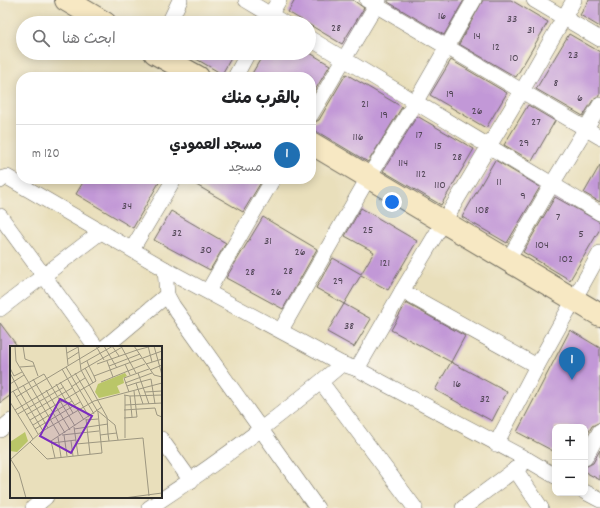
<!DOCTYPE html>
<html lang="ar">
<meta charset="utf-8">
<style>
body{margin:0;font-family:Dekko,"Playpen Sans Arabic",sans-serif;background:#f6f6f6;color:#202124;direction:rtl}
.controls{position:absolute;right:12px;bottom:12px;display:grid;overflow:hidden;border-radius:8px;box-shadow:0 2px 10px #0003}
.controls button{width:36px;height:36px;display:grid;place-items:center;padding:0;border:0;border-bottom:1px solid #e0e0e0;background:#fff;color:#202124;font:20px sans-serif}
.you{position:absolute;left:392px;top:202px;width:14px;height:14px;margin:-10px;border:3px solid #fff;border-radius:50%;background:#1a73e8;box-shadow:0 0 0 6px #1a73e833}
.badge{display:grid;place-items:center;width:26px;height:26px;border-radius:50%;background:#1f6fb2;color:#fff;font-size:13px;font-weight:700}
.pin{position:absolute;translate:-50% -33px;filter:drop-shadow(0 1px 2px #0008)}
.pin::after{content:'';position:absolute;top:21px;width:14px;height:12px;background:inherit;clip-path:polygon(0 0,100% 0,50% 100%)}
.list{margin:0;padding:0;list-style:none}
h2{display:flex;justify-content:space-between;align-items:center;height:52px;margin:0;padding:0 16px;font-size:17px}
h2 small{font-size:13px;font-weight:400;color:#757577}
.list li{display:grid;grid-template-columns:26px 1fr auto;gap:12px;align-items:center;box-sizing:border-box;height:60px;padding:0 16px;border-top:1px solid #e0e0e0}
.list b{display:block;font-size:15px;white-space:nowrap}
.list p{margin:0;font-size:13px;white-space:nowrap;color:#757577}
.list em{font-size:13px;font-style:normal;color:#757577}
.icon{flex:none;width:22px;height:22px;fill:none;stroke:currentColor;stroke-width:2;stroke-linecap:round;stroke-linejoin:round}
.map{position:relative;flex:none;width:600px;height:508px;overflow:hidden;direction:ltr}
.search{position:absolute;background:#fff;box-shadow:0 2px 10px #0003;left:16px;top:16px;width:300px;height:44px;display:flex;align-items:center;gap:10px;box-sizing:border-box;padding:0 14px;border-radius:22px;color:#757577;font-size:15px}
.panel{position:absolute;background:#fff;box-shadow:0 2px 10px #0003;left:16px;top:72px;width:300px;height:112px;border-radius:16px;direction:rtl}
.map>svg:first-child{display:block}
.building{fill:#c298d7}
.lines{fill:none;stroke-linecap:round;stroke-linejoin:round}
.street-casing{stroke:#6e6a5d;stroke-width:16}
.secondary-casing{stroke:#6e6a5d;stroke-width:24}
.street{stroke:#fff;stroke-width:15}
.secondary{stroke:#f7e8c3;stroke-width:22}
.labels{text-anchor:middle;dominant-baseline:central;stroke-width:4;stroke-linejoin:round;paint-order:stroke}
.number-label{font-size:12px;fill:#514656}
.inset-road{fill:none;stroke:#9d9781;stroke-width:1}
.view{fill:#7b2cbf;fill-opacity:0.15;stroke:#7b2cbf;stroke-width:2}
.inset-edge{fill:none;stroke:#2b2b2b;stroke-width:2}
</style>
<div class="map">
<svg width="600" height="508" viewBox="0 0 600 508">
<rect width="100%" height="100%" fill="#f7f3e8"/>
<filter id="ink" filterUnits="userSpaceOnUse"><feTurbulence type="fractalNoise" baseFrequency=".025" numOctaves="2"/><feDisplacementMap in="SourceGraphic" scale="8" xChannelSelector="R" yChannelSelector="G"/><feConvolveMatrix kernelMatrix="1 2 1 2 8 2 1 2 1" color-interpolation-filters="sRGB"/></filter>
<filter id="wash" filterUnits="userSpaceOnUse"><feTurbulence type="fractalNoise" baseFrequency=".012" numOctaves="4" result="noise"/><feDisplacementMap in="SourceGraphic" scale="16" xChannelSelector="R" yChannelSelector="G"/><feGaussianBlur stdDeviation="0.9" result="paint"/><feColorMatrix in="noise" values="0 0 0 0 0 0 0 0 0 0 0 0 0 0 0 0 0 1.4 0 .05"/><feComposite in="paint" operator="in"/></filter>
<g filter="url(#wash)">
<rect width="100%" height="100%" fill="#e9dfbb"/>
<g id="blocks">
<!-- building -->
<g class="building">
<polygon points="295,0 353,0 364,8 342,44 288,12"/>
<polygon points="388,0 464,0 444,35 388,2"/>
<polygon points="483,0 511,0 548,22 516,77 459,44"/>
<polygon points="589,0 600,0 600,27 580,15"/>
<polygon points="569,34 600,52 600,96 593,100 583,116 536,89"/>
<polygon points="186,53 234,53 222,74"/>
<polygon points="264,53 310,53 330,65 311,97 311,77 250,77"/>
<polygon points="451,60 507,93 486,128 430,95"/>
<polygon points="346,74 402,107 368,162 311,128 311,124 319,120"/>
<polygon points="528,105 555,121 532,161 504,145"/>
<polygon points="417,116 474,149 441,205 383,171"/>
<polygon points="495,160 540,187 507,243 462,217"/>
<polygon points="600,165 600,202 584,193"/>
<polygon points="85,179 161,179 133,228 76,194"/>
<polygon points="186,179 263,179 243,212"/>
<polygon points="555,197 600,222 600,229 570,280 523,252"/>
<polygon points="361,208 417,241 388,290 361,275 344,304 371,319 354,347 327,332 344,304 316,288 333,258 361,274 374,252 345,236"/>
<polygon points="171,211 226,243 210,270 154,240"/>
<polygon points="263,217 317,249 283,309 226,278"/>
<polygon points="406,303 465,336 451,362 391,330"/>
<polygon points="0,323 18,347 11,347 11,395 0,403"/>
<polygon points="570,330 600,348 600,422 592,426 585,439 585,427 555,427 555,452 517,432"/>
<polygon points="451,362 507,392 492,421 435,390"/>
<polygon points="600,450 600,480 585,472 585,467 593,463"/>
</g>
</g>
</g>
<g filter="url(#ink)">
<use href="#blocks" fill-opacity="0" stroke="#6e6a5d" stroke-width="1"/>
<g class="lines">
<!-- street casing -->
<g class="street-casing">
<g id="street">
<polyline points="246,0 284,23"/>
<polyline points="367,0 600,137"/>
<polyline points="534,0 600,39"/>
<polyline points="266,22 279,0"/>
<polyline points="169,23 180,0"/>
<polyline points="309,38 600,213"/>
<polyline points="235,77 248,53"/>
<polyline points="311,115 379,0"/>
<polyline points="0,181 3,178 7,177 165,269 342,364 357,369 528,460 555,476"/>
<polyline points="0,216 96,347"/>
<polyline points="132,249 174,179"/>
<polyline points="508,260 552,184 600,105"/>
<polyline points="165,269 167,295 173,306 317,508"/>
<polyline points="208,291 273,179"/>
<polyline points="402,291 537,366"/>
<polyline points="0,309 102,231"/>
<polyline points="281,330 368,178 416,101 474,0"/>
<polyline points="105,347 167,295"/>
<polyline points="357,369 402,291 522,91 574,0"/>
<polyline points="321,382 415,508"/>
<polyline points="0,430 11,421"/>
<polyline points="161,439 191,481"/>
<polyline points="496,444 537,366 600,253"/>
<polyline points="585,458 600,431"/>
<polyline points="515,469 541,508"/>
<polyline points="585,492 600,500"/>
<polyline points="33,508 46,497"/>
<path d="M 149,508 C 216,464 281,416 342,364"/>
<polyline points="463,508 528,460"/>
</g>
</g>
<!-- secondary casing -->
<g class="secondary-casing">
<g id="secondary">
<polyline points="66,0 105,23"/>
<polyline points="155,53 198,77"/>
<polyline points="311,143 600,315"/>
</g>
</g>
<!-- street -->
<use href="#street" class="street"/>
<!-- secondary -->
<use href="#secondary" class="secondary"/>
</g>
</g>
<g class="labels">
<!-- number labels -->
<g class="number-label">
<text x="442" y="16">16</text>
<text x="512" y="19">33</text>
<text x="336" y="28">28</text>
<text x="531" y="30">31</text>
<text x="477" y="36">14</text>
<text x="496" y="47">12</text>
<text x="573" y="55">23</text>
<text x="514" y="58">10</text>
<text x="556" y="83">8</text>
<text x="450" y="94">19</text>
<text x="580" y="98">6</text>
<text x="365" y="104">21</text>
<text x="477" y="111">26</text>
<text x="384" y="115">19</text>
<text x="536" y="122">27</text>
<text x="419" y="135">17</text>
<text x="358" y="137">116</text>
<text x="524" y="143">29</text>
<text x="438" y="146">15</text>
<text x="457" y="157">28</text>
<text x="403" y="163">114</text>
<text x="421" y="174">112</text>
<text x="499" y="182">11</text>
<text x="440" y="185">110</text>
<text x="523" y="196">9</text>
<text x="127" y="206">34</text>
<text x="482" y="210">108</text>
<text x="558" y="217">7</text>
<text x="368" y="230">25</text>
<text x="177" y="233">32</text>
<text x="581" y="234">5</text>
<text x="268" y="241">31</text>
<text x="542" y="245">104</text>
<text x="206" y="250">30</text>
<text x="300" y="252">26</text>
<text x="566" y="259">102</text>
<text x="385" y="263">121</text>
<text x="288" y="271">28</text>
<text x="250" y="272">28</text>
<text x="338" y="281">29</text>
<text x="276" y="292">26</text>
<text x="349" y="326">38</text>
<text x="457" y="384">16</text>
<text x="485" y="399">32</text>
</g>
</g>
<!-- overview -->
<g transform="translate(10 346)">
<rect width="152" height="152" fill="#e9dfbb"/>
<path d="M 115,27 L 117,30 L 113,32 L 114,37 L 107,40 L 110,47 L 89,52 L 85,46 L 88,38 ZM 15,86 L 18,95 L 7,106 L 0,105 L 0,96 Z" fill="#bac668"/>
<path class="inset-road" d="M 5,0 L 6,15 L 50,90M 13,0 L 15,13 L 23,16 L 28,30M 56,0 L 58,19M 68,0 L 71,24 L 97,71 L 98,88 L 90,89M 86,0 L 94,14M 94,0 L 107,22M 102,0 L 109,10M 124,0 L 144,29 L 152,31M 138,0 L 142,16M 144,0 L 152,29M 112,2 L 126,27M 127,4 L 142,0M 57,7 L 68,1M 133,12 L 152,5M 58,13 L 69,6M 77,15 L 79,20 L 114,0M 97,15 L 103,31M 71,18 L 103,0M 87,18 L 127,4M 115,18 L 120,29M 136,18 L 152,13M 99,20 L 130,8M 10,21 L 24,20M 56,21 L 84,68M 0,22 L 4,30 L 12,26M 75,22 L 83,37M 52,23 L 79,71M 140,24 L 152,19M 0,27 L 8,42M 128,27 L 139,58M 23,33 L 55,87M 141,33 L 145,58M 50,36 L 74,74M 91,36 L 135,18M 115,37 L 142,27M 126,37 L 141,33M 0,38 L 14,29M 46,38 L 63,67M 13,39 L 38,82M 117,40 L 126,37 L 133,58M 61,41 L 75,32M 8,43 L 33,85M 36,44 L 60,84M 3,45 L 28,88M 119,46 L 114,32 L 139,23M 135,46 L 152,45M 0,47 L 34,28 L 65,80M 114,49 L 120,50 L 122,71M 115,49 L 115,92M 120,50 L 152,49M 6,51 L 91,0M 0,56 L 23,93M 115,59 L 152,57M 5,64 L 79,20 L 84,30 L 132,12M 114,64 L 145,62 L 147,69 L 152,71M 88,65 L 105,79 L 108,94M 8,68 L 54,41M 16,69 L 62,42M 114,72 L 127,71 L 124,45M 76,73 L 80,108M 20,74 L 86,35 L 84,30M 76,74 L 88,73M 23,79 L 62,55M 64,81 L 68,109M 25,83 L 70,56M 64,83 L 98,78M 52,89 L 89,85M 54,89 L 57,110M 48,91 L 51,111M 61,95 L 63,110M 99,95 L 98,88 L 107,87M 20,96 L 37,113 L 92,107 L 88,66 L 65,27M 42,97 L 66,94M 66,98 L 133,92 L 139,150M 0,112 L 9,127 L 16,152M 45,112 L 41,95 L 92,61M 0,114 L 31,86 L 84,55 L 152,37M 114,152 L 152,147"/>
<path class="view" d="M 50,53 L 82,70 L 61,107 L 30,90 Z"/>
<rect width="152" height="152" class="inset-edge"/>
</g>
</svg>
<div class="controls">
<button>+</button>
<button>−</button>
</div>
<div class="you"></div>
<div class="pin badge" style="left:572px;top:380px">1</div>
<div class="search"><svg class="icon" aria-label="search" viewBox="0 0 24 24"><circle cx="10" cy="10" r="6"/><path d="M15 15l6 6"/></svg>ابحث هنا</div>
<section class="panel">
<h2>بالقرب منك<small></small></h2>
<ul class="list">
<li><span class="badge">1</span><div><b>مسجد العمودي</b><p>مسجد</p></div><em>120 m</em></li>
</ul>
</section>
</div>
